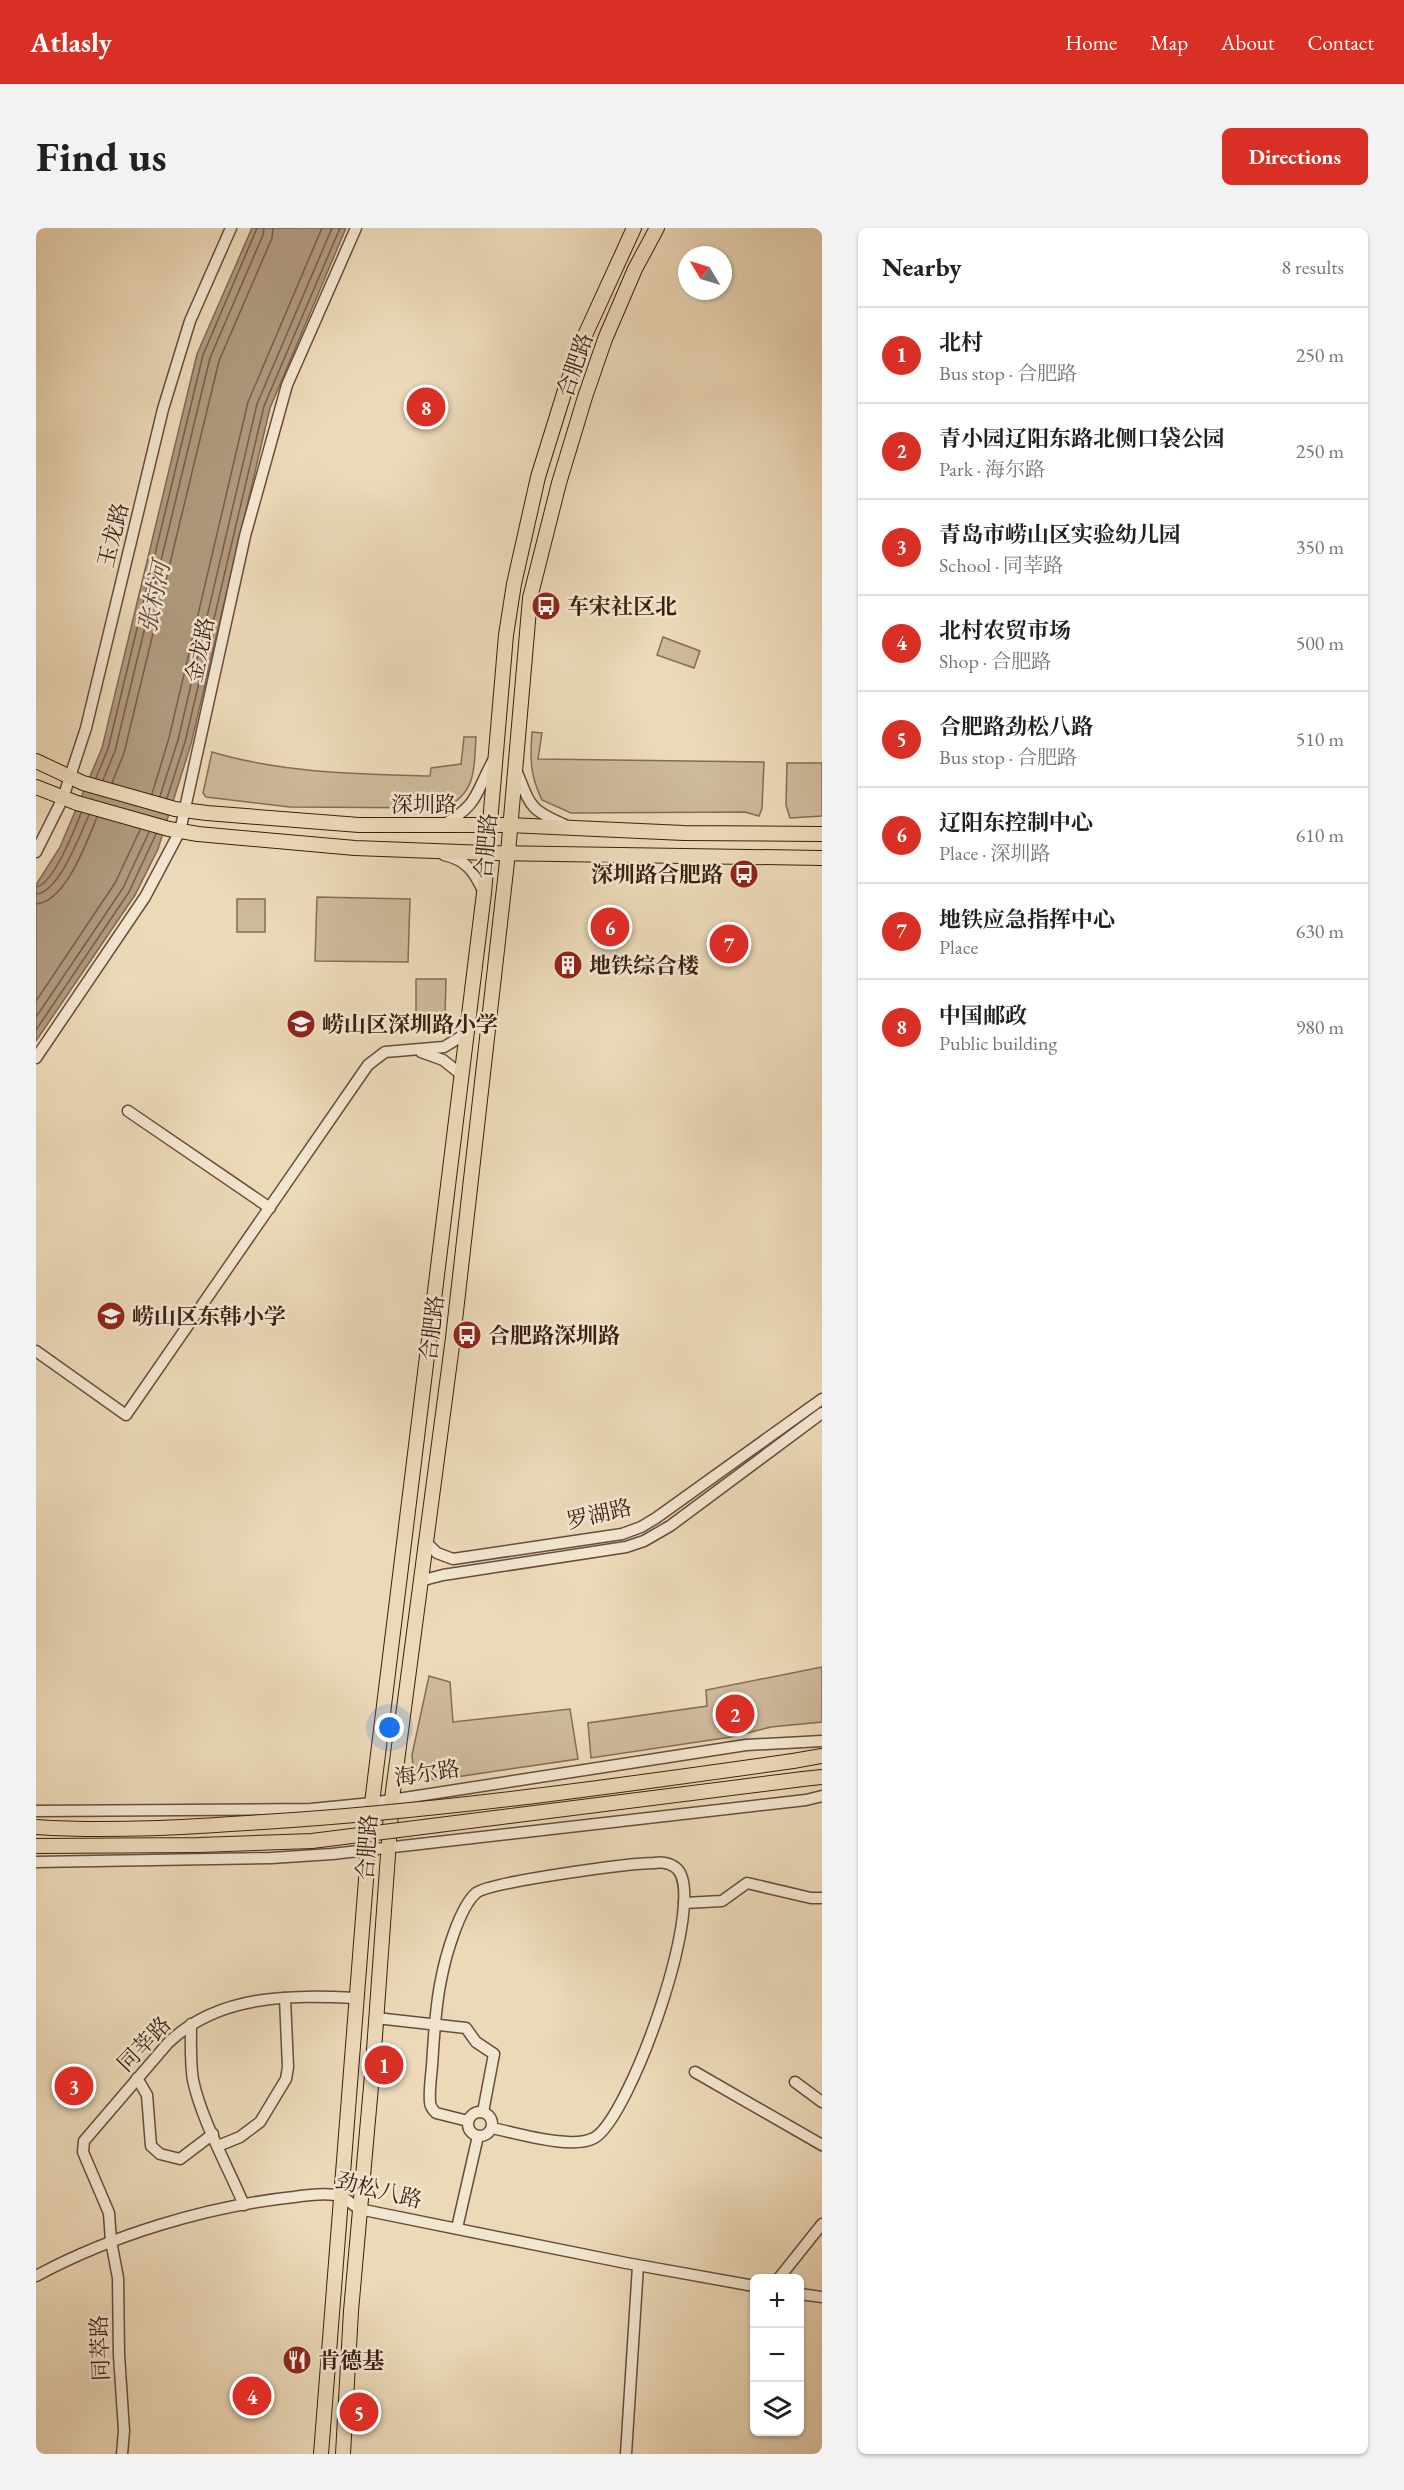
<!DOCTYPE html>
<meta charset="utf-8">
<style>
body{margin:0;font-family:"EB Garamond","Noto Serif SC",serif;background:#f2f2f2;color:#202124}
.controls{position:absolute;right:18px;bottom:18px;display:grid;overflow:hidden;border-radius:9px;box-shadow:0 2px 4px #0004}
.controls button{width:54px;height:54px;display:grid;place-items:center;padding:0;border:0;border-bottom:2px solid #e0e0e0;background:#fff;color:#202124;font:30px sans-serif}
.compass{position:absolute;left:642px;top:18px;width:54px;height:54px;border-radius:50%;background:#fff;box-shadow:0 2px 4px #0004;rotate:308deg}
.you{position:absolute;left:354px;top:1500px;width:21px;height:21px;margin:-15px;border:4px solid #fff;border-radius:50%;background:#1a73e8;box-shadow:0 0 0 9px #1a73e833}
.badge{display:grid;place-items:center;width:39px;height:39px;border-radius:50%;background:#d93025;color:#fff;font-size:20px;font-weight:700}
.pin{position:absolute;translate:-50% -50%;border:3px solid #fff;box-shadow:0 2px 6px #0006}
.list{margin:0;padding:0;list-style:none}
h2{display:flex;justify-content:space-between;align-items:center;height:78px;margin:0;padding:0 24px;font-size:26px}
h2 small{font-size:20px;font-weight:400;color:#757577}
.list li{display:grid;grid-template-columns:39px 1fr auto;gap:18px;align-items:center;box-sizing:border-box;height:96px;padding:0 24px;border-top:2px solid #e0e0e0}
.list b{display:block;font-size:22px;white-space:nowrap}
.list p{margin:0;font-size:20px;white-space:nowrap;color:#757577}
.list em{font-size:20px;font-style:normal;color:#757577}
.icon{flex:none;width:33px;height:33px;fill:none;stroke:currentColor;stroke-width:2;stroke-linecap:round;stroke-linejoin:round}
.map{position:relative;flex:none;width:786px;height:2226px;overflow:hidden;border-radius:9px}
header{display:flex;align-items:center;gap:36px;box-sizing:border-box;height:84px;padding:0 30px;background:#d93025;color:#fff}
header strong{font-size:28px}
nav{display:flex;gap:33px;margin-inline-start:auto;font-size:21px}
.intro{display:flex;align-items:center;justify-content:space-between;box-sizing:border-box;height:144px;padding:0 36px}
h1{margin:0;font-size:42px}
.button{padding:15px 27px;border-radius:9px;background:#d93025;color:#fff;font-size:21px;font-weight:700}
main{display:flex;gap:36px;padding:0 36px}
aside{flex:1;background:#fff;border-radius:9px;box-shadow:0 2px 4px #0004}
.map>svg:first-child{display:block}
.green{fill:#ceb99b;stroke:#846c56;stroke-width:1.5}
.water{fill:#b0997f;stroke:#816853;stroke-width:1.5}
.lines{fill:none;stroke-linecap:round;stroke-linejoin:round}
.shore{stroke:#765c48;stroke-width:1.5}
.minor-casing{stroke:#674d3a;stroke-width:13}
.major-casing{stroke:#3b1e10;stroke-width:16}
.minor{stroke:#f3e6d1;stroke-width:10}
.major{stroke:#ecd9b8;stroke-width:14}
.major-bridge-casing{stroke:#3b1e10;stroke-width:16;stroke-linecap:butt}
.major-bridge{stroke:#ecd9b8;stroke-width:14}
.labels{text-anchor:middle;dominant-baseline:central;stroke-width:5;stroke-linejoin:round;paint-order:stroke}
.street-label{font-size:22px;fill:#3b1e10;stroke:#f3e6d1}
.poi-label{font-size:22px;font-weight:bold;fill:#3b1e10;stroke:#f3e6d1;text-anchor:start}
.water-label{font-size:24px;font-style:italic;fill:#644937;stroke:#f3e6d1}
</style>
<header>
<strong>Atlasly</strong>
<nav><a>Home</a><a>Map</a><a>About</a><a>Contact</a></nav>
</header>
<div class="intro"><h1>Find us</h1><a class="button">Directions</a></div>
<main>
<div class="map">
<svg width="786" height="2226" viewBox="0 0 786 2226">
<rect width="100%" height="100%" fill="#ecd9b8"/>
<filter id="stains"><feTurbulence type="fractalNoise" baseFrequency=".00333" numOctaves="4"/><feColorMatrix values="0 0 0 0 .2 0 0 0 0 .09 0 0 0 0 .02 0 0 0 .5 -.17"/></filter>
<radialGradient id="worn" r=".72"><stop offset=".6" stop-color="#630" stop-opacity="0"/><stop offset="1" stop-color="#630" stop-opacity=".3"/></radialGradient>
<!-- green -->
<g class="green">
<polygon points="627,409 664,423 658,440 621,427"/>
<path d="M 496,504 L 506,505 L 502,531 L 728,534 L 726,580 L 723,588 L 709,584 L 535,585 L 506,572 C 494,547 494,532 496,504 Z"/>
<path d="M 428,509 L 440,509 C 438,540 441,564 409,580 L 254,579 L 170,569 L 167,565 L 176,524 C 246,545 321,546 394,548 L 395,540 L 425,536 Z"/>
<polygon points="751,535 786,535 786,588 754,590 750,577"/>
<polygon points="281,669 374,671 372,734 279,733"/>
<rect x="201" y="671" width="28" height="33"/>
<polygon points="380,751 410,751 409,786 380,786"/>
<polygon points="786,1439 786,1494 735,1499 695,1509 555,1530 552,1495 671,1478 670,1462"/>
<polygon points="393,1448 414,1454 417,1494 534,1481 542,1531 400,1552 383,1548 377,1538 376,1527"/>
</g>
<!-- water -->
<polygon class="water" points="216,0 310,0 234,180 155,516 122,621 99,667 0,813 0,657 24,619 66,520 161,126"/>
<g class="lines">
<!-- shore -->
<g class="shore">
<polyline points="60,550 72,521 167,127 221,0"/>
<polyline points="67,552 79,523 174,130 227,7 228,0"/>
<polyline points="76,555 88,525 183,133 236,10 237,0"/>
<polyline points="116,566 133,510 212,174 286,0"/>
<polyline points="124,568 142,512 221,176 296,0"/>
<polyline points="131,570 149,514 228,178 304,0"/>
<path d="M 0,659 C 17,657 39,601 45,585"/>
<path d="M 0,666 C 23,665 44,606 53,587"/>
<path d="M 0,676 C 30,674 51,613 61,589"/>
<polyline points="0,773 79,655 104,602"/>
<polyline points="0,789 87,660 113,604"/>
<polyline points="0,802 93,664 120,606"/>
</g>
<!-- minor casing -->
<g class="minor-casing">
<g id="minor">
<path d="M 480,542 C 495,578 492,581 529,597"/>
<path d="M 407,597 C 444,575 438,567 457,533"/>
<polyline points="0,624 27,570 50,500 127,181 154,93 195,0"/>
<path d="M 408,627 C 431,632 439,645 448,665"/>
<polyline points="385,824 407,832 426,847"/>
<polyline points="0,830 109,669 144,603 209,308 251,157 320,0"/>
<polyline points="92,883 234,980"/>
<polyline points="0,1123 90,1187 332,837 349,824 408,819 431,805"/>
<polyline points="389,1313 401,1325 417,1331 586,1306 605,1299 620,1290 786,1171"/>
<polyline points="384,1353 407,1347 590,1319 608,1313 634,1298 786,1185"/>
<polyline points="0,1583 275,1581 336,1575 710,1517 786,1513"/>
<polyline points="0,1634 235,1630 296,1626 770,1572 786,1568"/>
<polyline points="648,1675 686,1673 711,1655 775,1670 786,1670"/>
<polyline points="340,1790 430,1800 440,1814 458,1826 447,1884"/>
<path d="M 155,1796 C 155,1815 154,1834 157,1852 C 165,1891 192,1939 208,1977"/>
<polyline points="659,1844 786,1917"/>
<polyline points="101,1850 111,1867 115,1918 124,1926 144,1931 177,1906"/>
<polyline points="759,1854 786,1874"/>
<circle cx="444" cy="1896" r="12"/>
<path d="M 432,1893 L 400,1885 C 397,1882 394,1879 394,1874 C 393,1863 395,1849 396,1838 C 398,1809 399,1780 405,1752 C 409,1730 423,1680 440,1665 C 453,1654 595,1635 618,1635 C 625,1634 634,1635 640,1640 C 674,1666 594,1891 558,1910 C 536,1922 481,1905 456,1900"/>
<polyline points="182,1918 204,1909 224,1894 250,1851 252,1839 249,1770"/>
<polyline points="421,2000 442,1908"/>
<path d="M 0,2048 C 76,2007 172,1978 258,1969 C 271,1967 291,1964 304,1968 C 310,1970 317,1977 323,1981 L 590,2035 L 718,2058"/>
<polyline points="743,2050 786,1996"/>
<polyline points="764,2066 786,2069"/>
<path d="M 86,2226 L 88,2203 L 83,2127 L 82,2050 L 75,2013 L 73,1985 L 47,1924 L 48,1913 L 132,1815 C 183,1766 254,1767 321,1770"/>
<polyline points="590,2226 602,2038"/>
</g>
</g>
<!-- major casing -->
<g class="major-casing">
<g id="major">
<polyline points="0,533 47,555 139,581 171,585 323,597 473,597 648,605 786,606"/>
<polyline points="0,559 41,575"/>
<polyline points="133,601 162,606 319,620 451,625 786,630"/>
<polyline points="757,1533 786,1528"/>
<polyline points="767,1551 786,1549"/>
<polyline points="285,2226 336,1575 448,665 470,407 478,356 502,249 530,159 550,105 598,0"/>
<polyline points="307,2226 315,2083 337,1836 356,1571 417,1110 472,625 494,370 523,255 549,169 569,111 599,41 621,0"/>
</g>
</g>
<!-- minor -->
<use href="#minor" class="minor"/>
<!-- major -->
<use href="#major" class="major"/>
<!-- major-bridge casing -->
<g class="major-bridge-casing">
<g id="major-bridge">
<polyline points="41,575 133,601"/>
<path d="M 0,1599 C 75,1604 152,1599 227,1594 C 405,1583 581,1558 757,1533"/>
<polyline points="0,1618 163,1617 276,1613 767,1551"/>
</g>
</g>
<!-- major-bridge -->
<use href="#major-bridge" class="major-bridge"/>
</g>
<!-- icons -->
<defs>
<g id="bus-disc" transform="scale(1.5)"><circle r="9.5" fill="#8f2418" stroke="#f3e6d1"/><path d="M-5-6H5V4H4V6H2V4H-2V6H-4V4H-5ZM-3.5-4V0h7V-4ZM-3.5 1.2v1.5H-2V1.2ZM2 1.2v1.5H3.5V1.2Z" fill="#fff"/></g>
<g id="building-disc" transform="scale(1.5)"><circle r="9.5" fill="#8f2418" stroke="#f3e6d1"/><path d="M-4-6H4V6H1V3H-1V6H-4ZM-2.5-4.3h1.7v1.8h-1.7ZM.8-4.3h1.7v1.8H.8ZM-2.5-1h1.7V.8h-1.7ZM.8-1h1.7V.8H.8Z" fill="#fff"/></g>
<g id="school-disc" transform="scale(1.5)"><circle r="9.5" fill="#8f2418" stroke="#f3e6d1"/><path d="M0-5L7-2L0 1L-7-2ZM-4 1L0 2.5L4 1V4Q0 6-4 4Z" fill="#fff"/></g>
<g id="restaurant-disc" transform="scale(1.5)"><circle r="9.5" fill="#8f2418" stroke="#f3e6d1"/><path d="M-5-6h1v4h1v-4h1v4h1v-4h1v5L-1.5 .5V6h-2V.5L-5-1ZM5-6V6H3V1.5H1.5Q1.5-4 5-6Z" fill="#fff"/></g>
</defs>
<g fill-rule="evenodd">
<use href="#bus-disc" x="510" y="378"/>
<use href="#bus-disc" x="708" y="646"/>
<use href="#building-disc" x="532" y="737"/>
<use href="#school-disc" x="265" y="796"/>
<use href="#school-disc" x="75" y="1088"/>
<use href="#bus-disc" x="431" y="1107"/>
<use href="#restaurant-disc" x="261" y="2132"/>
</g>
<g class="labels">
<!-- street labels -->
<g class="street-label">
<text transform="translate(539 137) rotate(-71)">合肥路</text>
<text transform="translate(77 307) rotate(-76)">玉龙路</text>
<text transform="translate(164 422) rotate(-78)">金龙路</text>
<text x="388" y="576">深圳路</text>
<text transform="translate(450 618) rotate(-85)">合肥路</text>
<text transform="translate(396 1100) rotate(-83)">合肥路</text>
<text transform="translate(563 1286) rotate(-13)">罗湖路</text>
<text transform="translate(391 1545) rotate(-9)">海尔路</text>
<text transform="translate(331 1619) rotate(-86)">合肥路</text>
<text transform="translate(108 1816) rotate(-46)">同莘路</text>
<text transform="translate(343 1962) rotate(14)">劲松八路</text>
<text transform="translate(64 2120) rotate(-92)">同萃路</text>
</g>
<!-- poi labels -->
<g class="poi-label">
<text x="531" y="378">车宋社区北</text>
<text x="687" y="646" text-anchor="end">深圳路合肥路</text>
<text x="553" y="737">地铁综合楼</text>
<text x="286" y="796">崂山区深圳路小学</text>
<text x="96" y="1088">崂山区东韩小学</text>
<text x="452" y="1107">合肥路深圳路</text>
<text x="282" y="2132">肯德基</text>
</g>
<!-- water labels -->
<g class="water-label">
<text transform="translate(118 369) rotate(-78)">张村河</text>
</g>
</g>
<rect width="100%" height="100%" filter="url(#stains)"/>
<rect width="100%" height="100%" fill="url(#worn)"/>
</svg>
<div class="controls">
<button>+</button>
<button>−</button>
<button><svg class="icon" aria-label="layers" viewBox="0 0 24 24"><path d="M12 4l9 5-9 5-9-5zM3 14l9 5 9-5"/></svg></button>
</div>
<svg class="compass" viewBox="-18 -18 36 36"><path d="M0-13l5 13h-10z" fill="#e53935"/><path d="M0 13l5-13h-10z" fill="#757577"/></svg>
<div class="you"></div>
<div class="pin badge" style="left:348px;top:1837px">1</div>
<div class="pin badge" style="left:699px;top:1486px">2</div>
<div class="pin badge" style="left:38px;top:1858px">3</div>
<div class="pin badge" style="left:216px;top:2168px">4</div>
<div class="pin badge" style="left:323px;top:2184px">5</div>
<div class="pin badge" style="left:574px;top:699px">6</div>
<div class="pin badge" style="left:693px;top:716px">7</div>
<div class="pin badge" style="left:390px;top:179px">8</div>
</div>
<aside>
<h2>Nearby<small>8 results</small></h2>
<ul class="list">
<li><span class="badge">1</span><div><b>北村</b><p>Bus stop · 合肥路</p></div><em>250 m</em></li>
<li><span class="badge">2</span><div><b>青小园辽阳东路北侧口袋公园</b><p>Park · 海尔路</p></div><em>250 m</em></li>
<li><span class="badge">3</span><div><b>青岛市崂山区实验幼儿园</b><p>School · 同莘路</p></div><em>350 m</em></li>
<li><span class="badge">4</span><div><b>北村农贸市场</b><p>Shop · 合肥路</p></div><em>500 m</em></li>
<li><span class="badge">5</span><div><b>合肥路劲松八路</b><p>Bus stop · 合肥路</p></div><em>510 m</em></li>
<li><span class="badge">6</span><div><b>辽阳东控制中心</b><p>Place · 深圳路</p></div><em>610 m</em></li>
<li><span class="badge">7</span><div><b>地铁应急指挥中心</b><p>Place</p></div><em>630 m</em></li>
<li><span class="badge">8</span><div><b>中国邮政</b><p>Public building</p></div><em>980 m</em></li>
</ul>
</aside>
</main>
